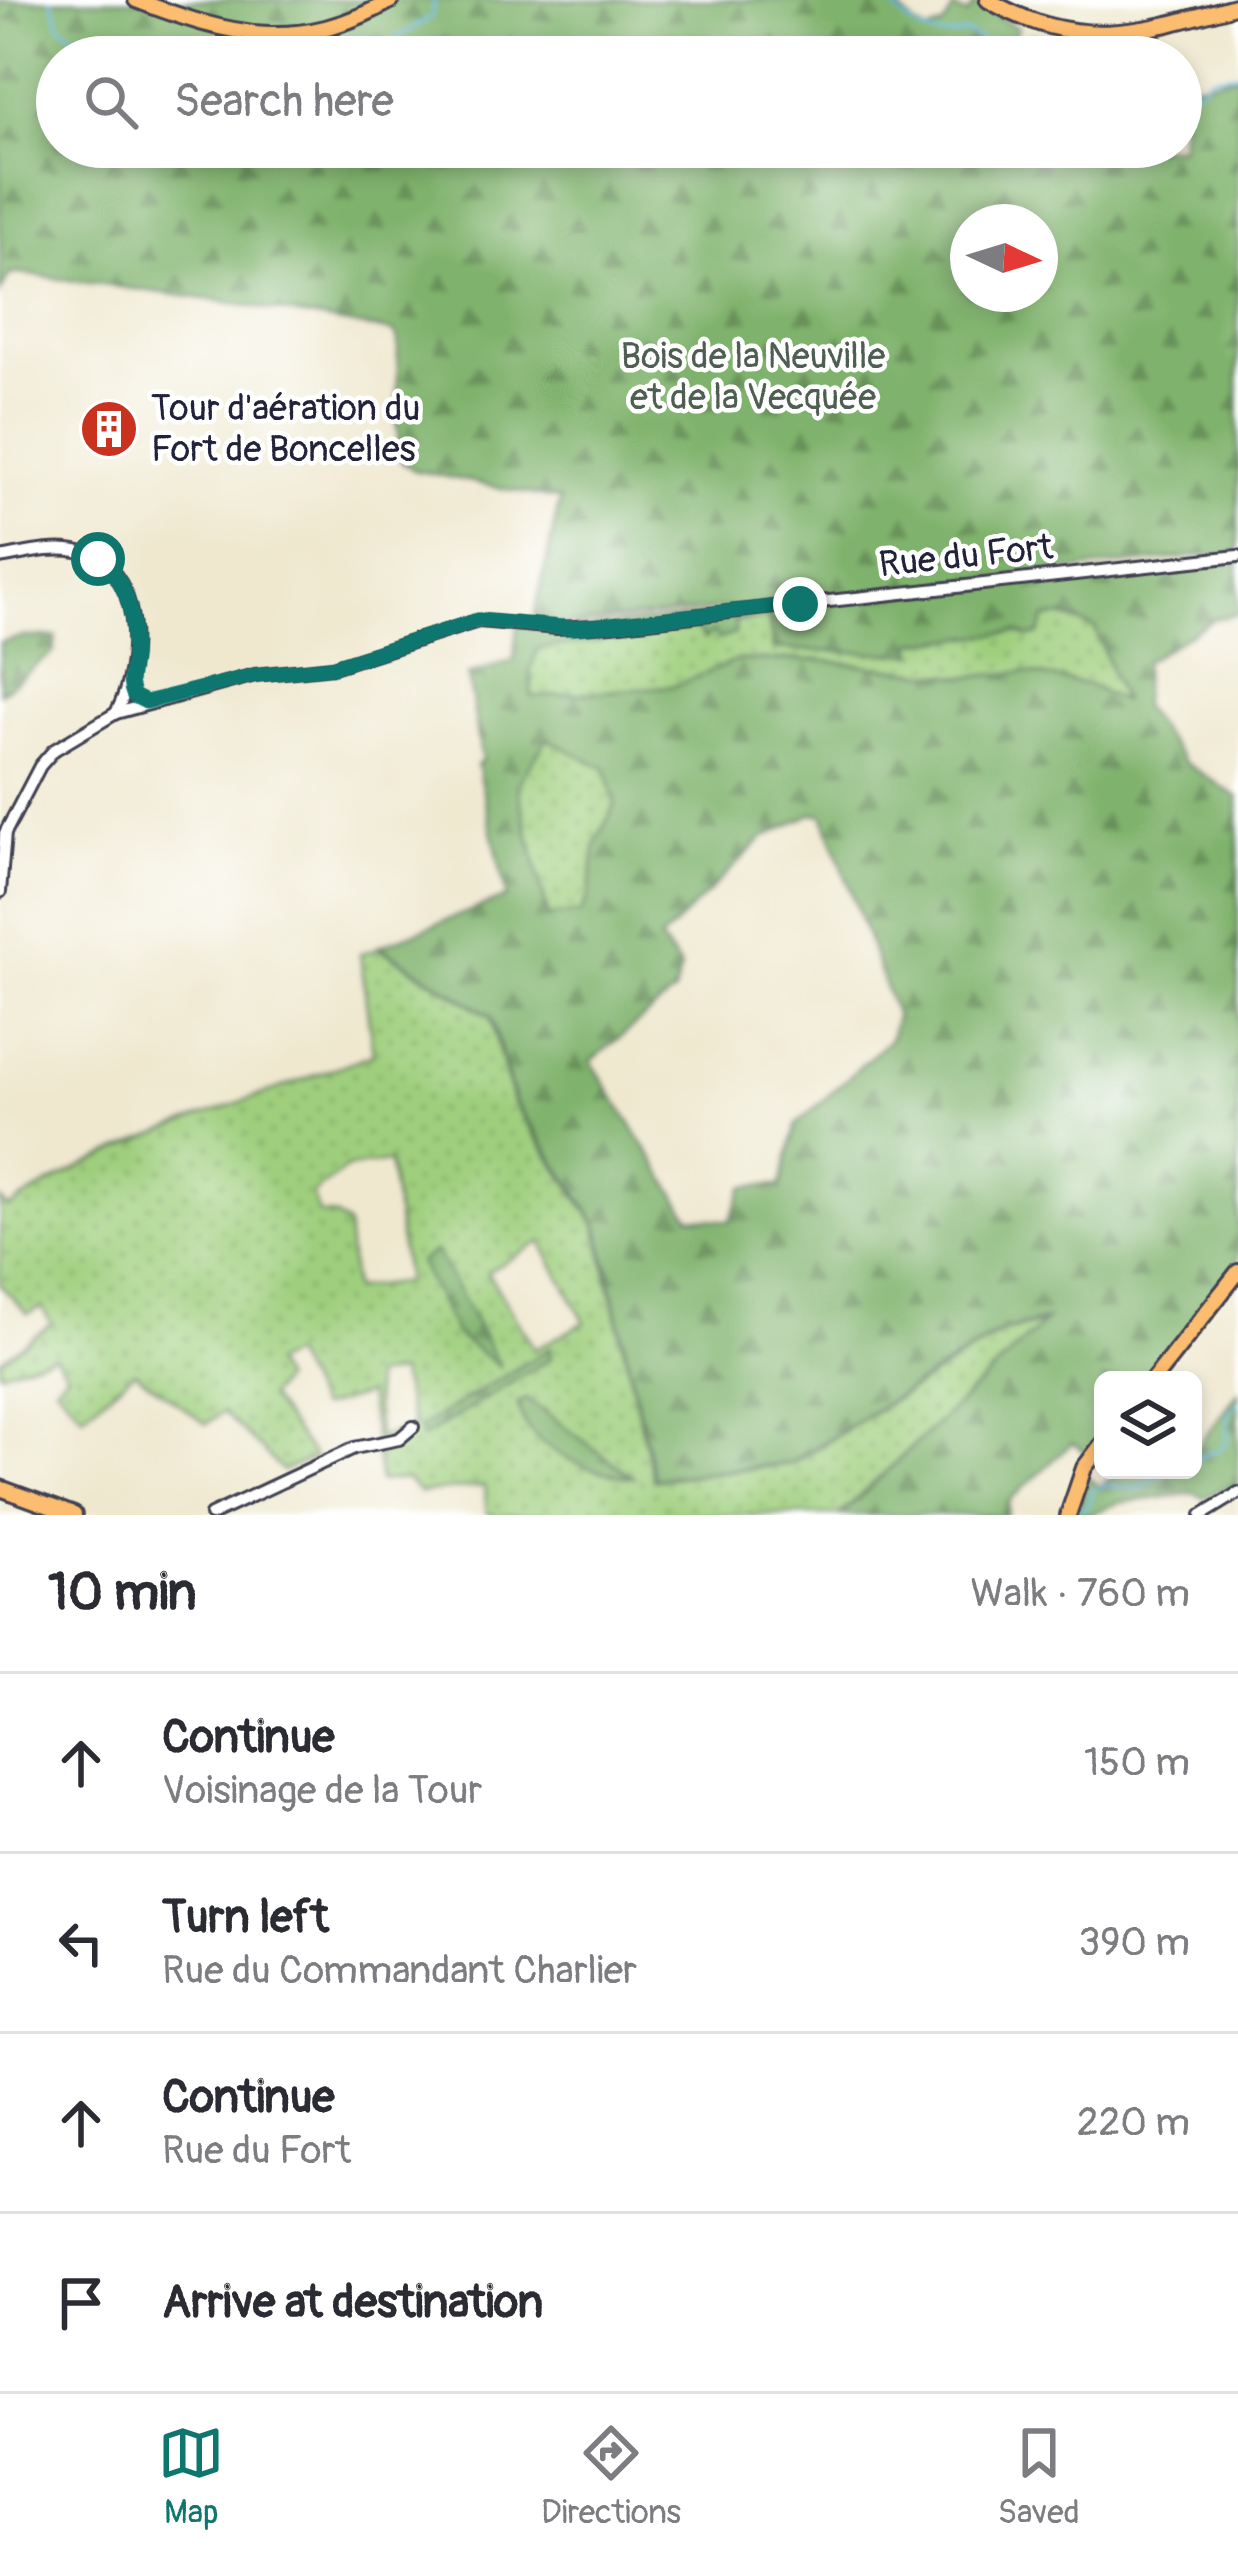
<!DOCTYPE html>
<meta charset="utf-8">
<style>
body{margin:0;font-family:Pangolin,sans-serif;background:#f7f7f7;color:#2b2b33}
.controls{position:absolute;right:36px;bottom:36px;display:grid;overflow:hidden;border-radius:18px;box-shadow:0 6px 18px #0003}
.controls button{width:108px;height:108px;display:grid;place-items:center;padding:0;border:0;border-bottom:3px solid #e1e1e2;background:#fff;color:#2b2b33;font:60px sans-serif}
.compass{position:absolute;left:950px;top:204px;width:108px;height:108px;border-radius:50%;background:#fff;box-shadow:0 6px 18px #0003;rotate:94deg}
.stop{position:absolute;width:36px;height:36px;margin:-27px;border:9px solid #0f766e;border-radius:50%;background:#fff}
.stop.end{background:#0f766e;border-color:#fff;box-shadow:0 3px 12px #0008}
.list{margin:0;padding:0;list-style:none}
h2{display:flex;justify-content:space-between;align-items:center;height:156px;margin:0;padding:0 48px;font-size:51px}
h2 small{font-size:39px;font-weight:400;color:#7c7c81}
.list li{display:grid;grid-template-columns:78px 1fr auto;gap:36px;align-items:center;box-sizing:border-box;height:180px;padding:0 48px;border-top:3px solid #e1e1e2}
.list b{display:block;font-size:45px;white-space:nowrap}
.list p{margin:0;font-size:39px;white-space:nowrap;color:#7c7c81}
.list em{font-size:39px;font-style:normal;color:#7c7c81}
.icon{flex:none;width:66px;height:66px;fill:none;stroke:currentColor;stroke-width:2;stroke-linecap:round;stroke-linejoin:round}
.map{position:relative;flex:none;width:1238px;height:1515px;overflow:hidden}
.search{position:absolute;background:#fff;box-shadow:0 6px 18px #0003;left:36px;right:36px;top:36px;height:132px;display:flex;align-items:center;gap:30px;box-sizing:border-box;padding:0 42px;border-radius:66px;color:#7c7c81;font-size:45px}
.sheet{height:876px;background:#fff}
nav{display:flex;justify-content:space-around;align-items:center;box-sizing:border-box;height:168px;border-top:3px solid #e1e1e2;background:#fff;font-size:33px;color:#7c7c81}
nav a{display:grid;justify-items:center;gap:6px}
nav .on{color:#0f766e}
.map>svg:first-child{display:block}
.grass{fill:url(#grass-dots);stroke:#60785c;stroke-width:3;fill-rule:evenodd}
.forest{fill:url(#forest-firs);stroke:#506a54;stroke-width:3;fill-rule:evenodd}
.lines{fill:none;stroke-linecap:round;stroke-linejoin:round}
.stream{stroke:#65bae1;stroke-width:3}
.minor-casing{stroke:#414051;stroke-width:16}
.major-casing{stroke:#414051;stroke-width:20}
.minor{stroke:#fff;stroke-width:10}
.major{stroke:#fcbd6f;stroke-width:14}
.route{stroke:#0f766e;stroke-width:15}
.labels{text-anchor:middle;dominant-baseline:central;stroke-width:9;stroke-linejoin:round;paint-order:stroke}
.park-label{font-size:36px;fill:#4e5f52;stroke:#fff}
.poi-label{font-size:36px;fill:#22223b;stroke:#fff;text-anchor:start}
.street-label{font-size:36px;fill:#22223b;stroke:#fff}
</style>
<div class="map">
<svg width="1238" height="1515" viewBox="0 0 1238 1515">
<defs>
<pattern id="grass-dots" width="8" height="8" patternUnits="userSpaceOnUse" patternTransform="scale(3)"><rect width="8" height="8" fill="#9fcf7d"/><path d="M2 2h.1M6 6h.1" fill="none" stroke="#89b16d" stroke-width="1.8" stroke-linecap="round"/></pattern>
<pattern id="forest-firs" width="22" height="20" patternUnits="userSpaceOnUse" patternTransform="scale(3)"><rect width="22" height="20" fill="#7fb26c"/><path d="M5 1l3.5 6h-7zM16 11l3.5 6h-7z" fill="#68905a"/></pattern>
</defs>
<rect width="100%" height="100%" fill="#fff"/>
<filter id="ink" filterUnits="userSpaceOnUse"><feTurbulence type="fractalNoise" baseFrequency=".00833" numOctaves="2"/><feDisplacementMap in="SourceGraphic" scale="24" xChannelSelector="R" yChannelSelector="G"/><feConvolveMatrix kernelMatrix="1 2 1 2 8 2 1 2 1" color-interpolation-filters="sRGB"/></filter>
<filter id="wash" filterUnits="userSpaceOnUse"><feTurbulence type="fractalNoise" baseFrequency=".004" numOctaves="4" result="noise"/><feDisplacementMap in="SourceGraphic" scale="48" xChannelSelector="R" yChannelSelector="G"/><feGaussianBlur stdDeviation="2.7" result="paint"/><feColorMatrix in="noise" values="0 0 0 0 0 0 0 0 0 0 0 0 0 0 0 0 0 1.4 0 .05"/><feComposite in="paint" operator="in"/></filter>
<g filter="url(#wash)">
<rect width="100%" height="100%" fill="#efe8cf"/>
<!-- grass -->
<g class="grass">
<polygon points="1063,616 1095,628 1123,702 1088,685 1025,672 966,677 817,660 739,660 674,686 532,698 530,669 538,649 696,627 713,633 735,622 769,618 773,649 914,653 913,642 1017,632 1045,618"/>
<polygon points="547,738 606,769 615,805 596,843 589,896 581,913 548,916 517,784"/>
<path d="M 379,948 L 490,1017 L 513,1103 L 596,1225 L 653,1480 L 791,1464 L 1004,1332 L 1044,1323 L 839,1515 L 497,1515 L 487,1513 L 484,1486 L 420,1493 L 405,1479 L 380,1482 L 368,1394 L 319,1408 L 291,1355 L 272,1364 L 282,1380 L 268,1397 L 315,1458 L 283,1471 L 223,1412 L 206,1424 L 134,1371 L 83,1415 L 55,1386 L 67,1373 L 54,1355 L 0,1372 L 0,1360 L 51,1324 L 42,1307 L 28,1314 L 0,1285 L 0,1199 L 9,1208 C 119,1137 251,1101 373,1054 L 360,954 ZM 389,1162 L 406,1282 L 353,1289 L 347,1225 L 335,1216 L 319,1214 L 312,1194 L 347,1168 ZM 541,1242 L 585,1322 L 535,1349 L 487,1272 ZM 399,1373 L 413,1427 L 378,1438 L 373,1377 Z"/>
</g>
<!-- forest -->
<g class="forest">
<path d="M 0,0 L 891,0 L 915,25 L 928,32 L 943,26 L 954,8 L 967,15 L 975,4 L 1018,28 L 1010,45 L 1022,51 L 1032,34 L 1082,46 L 1080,57 L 57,57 L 57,147 L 1181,147 L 1181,87 L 1238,75 L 1238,552 L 575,625 L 533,622 L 560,500 L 414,470 L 401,461 L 397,427 L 398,340 L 394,332 L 214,300 L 24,274 L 10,274 L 0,292 ZM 968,222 L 1040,222 L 1040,294 L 968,294 Z"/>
<path d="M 1238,560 L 1238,614 L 1214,619 L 1144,662 L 1142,707 L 1184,762 L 1238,797 L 1238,1261 L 1147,1380 L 1103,1380 L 1103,1438 L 1090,1455 L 1072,1443 L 1009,1501 L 1007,1515 L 841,1515 L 1047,1320 L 1003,1330 L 790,1463 L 654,1478 L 598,1224 L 515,1102 L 491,1016 L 379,946 L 507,897 L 477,765 L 482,761 L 468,675 L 514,660 L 517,626 L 558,631 ZM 1063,616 L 1095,628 L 1122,701 L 1088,685 L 1025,672 L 966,677 L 817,660 L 738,660 L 674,686 L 532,697 L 530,669 L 538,649 L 696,628 L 704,639 L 713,633 L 719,639 L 735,634 L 735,622 L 769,618 L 773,649 L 915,654 L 913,642 L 1017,632 L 1029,637 L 1039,635 L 1045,618 ZM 547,739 L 606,769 L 615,805 L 596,843 L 589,896 L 581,913 L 548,916 L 517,785 ZM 812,814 L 823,814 L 896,1017 L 890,1039 L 796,1125 L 781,1185 L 744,1187 L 730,1221 L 690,1217 L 591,1061 L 674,993 L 681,968 L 660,940 L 763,838 Z"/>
<polygon points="25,637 56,637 54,652 0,693 0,642"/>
<polygon points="436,1251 500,1367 456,1335 419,1262"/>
<polygon points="550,1348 551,1358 422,1438 419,1428"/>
<polygon points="1238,1393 1238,1488 1234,1491 1226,1487 1204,1498 1195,1493 1118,1503 1089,1515 1075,1515 1088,1478 1099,1486 1125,1470 1193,1470 1193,1453"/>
<path d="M 527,1399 L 633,1477 C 593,1474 522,1448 518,1403 Z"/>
</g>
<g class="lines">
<!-- stream -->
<g class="stream">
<polyline points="52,0 60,25 109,57"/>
<path d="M 887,0 C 911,27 930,43 967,33 L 993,48 L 996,57"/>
<polyline points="132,57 138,57"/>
<polyline points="317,57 325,57"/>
<polyline points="345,57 373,52 425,21 431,17 435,0"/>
<polyline points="1181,88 1199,88 1211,76 1238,73"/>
<path d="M 1193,1461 C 1223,1443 1229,1457 1228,1414 L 1238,1402"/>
<polyline points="1080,1510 1089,1504 1093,1490 1104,1485 1140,1489 1168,1470"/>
</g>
</g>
</g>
<g filter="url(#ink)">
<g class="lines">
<!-- minor casing -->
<g class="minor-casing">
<g id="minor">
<path d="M 0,558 C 24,554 53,546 76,551 C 146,564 142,665 116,713"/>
<polyline points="0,892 5,833 40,766 54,750 116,713 255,675 333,667 478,621 557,628 612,625 1238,556"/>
<polyline points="211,1515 354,1448 399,1439 413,1427"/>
<polyline points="1202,1515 1238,1493"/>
</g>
</g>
<!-- major casing -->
<g class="major-casing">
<g id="major">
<path d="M 136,0 C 230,36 299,54 392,0"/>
<path d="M 988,0 C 1080,53 1143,32 1238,5"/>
<polyline points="1153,1380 1238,1272"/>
<polyline points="0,1488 74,1515"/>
<polyline points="1068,1515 1084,1468 1103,1443"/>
</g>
</g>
<!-- minor -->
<use href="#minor" class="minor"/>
<!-- major -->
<use href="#major" class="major"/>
</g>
</g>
<g class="lines" filter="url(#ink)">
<!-- route -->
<path class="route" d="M 98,559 C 130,580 135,622 133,658 C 132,673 127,682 134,696 L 146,702 L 255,675 L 332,667 L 478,620 L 573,628 L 800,604"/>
</g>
<!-- icons -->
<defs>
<g id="building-disc" transform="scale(3)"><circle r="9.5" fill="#c8321e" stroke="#fff"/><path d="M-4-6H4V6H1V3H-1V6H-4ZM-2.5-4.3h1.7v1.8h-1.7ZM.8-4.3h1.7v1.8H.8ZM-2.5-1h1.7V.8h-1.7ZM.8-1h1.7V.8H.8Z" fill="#fff"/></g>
</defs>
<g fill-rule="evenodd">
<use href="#building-disc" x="109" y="429"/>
</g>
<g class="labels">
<!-- park labels -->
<g class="park-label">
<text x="753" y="356">Bois de la Neuville<tspan x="753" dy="41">et de la Vecquée</tspan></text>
</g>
<!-- poi labels -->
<g class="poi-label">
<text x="151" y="408">Tour d'aération du<tspan x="151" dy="41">Fort de Boncelles</tspan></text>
</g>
<!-- street labels -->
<g class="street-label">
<text transform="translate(966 556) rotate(-6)">Rue du Fort</text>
</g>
</g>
</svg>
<div class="controls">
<button><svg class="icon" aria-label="layers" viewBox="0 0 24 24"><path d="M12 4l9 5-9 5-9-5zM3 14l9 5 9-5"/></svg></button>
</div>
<svg class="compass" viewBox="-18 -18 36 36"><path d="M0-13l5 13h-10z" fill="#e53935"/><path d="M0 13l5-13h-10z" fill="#7c7c81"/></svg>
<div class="stop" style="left:98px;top:559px"></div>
<div class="stop end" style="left:800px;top:604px"></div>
<div class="search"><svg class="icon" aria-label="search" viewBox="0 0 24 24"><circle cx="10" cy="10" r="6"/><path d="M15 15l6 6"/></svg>Search here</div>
</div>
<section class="sheet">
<h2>10 min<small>Walk · 760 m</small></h2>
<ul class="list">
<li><svg class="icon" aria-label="ahead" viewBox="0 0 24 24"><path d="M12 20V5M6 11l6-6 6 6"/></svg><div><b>Continue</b><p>Voisinage de la Tour</p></div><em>150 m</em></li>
<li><svg class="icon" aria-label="left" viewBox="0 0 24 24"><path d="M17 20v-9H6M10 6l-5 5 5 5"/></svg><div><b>Turn left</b><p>Rue du Commandant Charlier</p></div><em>390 m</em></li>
<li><svg class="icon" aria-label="ahead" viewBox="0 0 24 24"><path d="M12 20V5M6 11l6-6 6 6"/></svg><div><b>Continue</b><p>Rue du Fort</p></div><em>220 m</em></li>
<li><svg class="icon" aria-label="arrive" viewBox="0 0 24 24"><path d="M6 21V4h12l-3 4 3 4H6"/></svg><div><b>Arrive at destination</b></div></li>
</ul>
</section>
<nav>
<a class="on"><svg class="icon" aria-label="map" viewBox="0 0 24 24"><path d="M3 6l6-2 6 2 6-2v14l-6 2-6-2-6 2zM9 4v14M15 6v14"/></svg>Map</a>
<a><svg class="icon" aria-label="directions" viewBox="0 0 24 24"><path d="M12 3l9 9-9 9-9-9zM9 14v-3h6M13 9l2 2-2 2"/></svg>Directions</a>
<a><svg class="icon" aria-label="saved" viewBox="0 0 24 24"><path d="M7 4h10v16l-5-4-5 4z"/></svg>Saved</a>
</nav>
